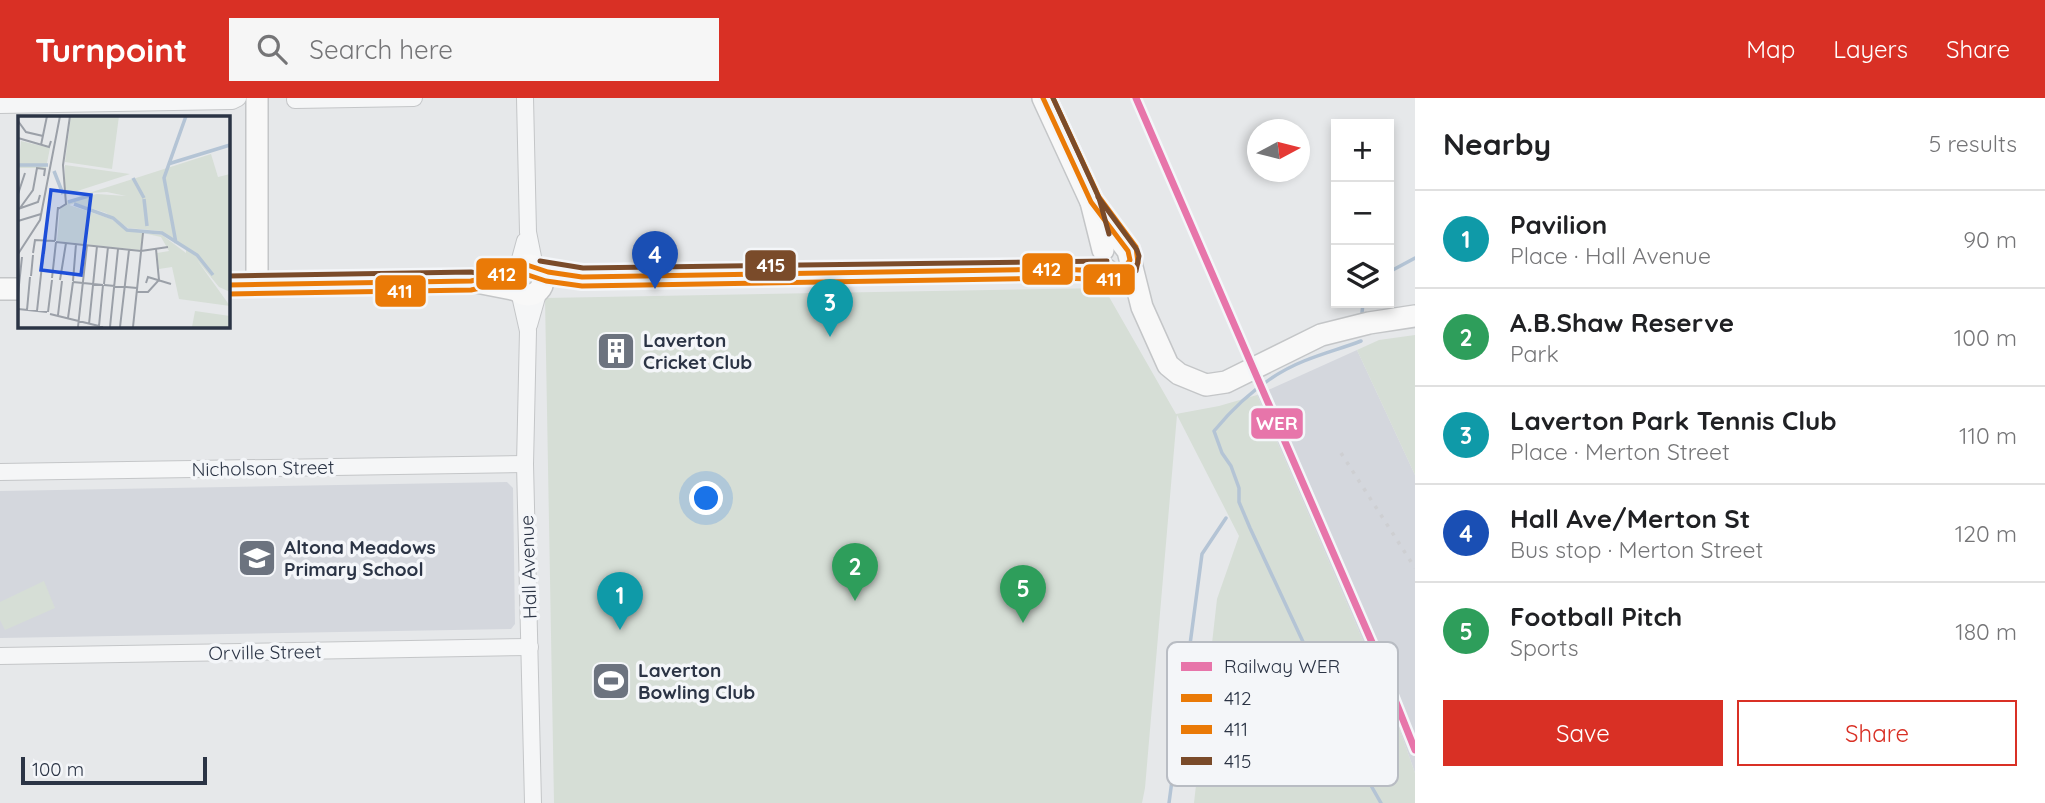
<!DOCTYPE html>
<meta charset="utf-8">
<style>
body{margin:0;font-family:Quicksand,sans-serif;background:#f6f6f6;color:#202124}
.controls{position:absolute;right:21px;top:21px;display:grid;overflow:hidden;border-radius:0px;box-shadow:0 4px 10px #0003}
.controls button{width:63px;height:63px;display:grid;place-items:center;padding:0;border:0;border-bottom:2px solid #e0e0e0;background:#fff;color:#202124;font:35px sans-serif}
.compass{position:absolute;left:1247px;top:21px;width:63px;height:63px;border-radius:50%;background:#fff;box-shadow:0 4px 10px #0003;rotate:83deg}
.scale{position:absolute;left:21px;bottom:18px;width:186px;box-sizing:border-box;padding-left:7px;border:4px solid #2b3445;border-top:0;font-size:19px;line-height:24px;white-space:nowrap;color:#2b3445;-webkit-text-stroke:5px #f4f6f9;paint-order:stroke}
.you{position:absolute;left:707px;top:401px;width:24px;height:24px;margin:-18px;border:5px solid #fff;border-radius:50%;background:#1a73e8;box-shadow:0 0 0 10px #1a73e833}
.badge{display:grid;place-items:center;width:46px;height:46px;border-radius:50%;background:#d93025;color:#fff;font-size:23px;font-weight:700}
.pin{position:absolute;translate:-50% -58px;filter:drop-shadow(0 2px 4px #0008)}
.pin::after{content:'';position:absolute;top:37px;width:24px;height:21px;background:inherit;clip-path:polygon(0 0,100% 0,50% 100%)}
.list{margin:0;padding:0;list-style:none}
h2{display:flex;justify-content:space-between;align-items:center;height:91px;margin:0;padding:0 28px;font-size:30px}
h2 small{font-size:23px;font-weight:400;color:#757577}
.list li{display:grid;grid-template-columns:46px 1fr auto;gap:21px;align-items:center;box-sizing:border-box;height:98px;padding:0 28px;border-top:2px solid #e0e0e0}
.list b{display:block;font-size:26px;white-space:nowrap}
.list p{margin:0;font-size:23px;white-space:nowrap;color:#757577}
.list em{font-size:23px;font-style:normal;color:#757577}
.actions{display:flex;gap:14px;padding:21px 28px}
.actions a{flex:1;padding:16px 0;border:2px solid #d93025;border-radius:0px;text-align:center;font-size:24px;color:#d93025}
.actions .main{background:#d93025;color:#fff}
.icon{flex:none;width:38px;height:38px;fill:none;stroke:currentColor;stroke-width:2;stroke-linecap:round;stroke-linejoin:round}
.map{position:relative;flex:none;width:1415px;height:705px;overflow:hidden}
header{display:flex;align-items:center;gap:42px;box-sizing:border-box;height:98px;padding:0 35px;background:#d93025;color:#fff}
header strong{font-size:33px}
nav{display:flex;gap:38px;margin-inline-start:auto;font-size:24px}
.search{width:490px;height:63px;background:#f6f6f6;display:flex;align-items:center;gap:18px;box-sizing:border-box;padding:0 24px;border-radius:0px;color:#757577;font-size:26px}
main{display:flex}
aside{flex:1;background:#fff}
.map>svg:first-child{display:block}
.built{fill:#d4d7dd}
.green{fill:#d6ded6}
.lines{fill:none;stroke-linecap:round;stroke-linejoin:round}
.stream{stroke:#b4c4d5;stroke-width:3.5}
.street-casing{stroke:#c4c6c8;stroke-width:18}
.secondary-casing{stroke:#c4c6c8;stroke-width:24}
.street{stroke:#f5f6f7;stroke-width:16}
.secondary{stroke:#f8f8f8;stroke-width:21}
.rail{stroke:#cecfd2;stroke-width:3.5;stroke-dasharray:3.5 7;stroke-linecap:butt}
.bus-1-casing{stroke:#f4f6f9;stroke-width:10}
.bus-2-casing{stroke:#f4f6f9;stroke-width:10}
.bus-3-casing{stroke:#f4f6f9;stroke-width:10}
.bus-1{stroke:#ea7a07;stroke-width:5}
.bus-2{stroke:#ea7a07;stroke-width:5}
.bus-3{stroke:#7a4b2a;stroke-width:5}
.rail-1-casing{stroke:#f4f6f9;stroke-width:12}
.rail-1{stroke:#e775aa;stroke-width:7}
.labels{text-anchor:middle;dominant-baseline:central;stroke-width:7;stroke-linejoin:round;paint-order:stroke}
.poi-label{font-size:19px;font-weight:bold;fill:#2b3445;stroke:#f4f6f9;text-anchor:start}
.street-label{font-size:19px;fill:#2b3445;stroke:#f4f6f9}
.inset-river{fill:none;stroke:#b4c4d5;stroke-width:3.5}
.inset-road{fill:none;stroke:#9ba0a8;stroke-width:2}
.view{fill:#1d4ed8;fill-opacity:0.15;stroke:#1d4ed8;stroke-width:3.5}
.inset-edge{fill:none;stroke:#2b3445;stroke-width:3.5}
.key{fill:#f4f6f9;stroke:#b8bcc3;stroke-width:2}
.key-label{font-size:19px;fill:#2b3445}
.line-badge{stroke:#f4f6f9;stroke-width:2.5}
.badge-label{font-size:19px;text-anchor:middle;font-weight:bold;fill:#fff}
</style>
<header>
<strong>Turnpoint</strong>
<div class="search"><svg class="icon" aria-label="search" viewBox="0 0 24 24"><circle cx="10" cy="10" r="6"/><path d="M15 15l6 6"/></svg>Search here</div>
<nav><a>Map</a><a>Layers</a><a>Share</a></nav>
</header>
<main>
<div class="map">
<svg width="1415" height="705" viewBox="0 0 1415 705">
<rect width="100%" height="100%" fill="#e6e8ea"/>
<!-- built -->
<g class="built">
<polygon points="1357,252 1415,377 1415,675 1392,610 1257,297"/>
<polygon points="507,384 513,390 515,526 511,531 0,540 0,393"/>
</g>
<!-- green -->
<g class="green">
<polygon points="1104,190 1176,316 1219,308 1257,297 1392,610 1415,675 1415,705 1194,705 1217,501 1239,438 1177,317 1145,690 1142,705 554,705 545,200"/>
<polygon points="1415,237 1415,377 1357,252 1379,242"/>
<polygon points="44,483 55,510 5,532 0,522 0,504"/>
</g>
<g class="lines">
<!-- stream -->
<g class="stream">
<polyline points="1389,174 1415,160"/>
<polyline points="1362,215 1363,205"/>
<path d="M 1361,243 C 1343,250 1323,255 1304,263 C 1269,277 1238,304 1214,333 L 1222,355 L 1231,368 L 1239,390 L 1239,404 L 1250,430 L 1365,677 L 1381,705"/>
<polyline points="1169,705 1202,456 1226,420"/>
</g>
<!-- street casing -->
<g class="street-casing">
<g id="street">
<polyline points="525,0 528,134 535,169"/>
<polyline points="295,2 414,0"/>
<polyline points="0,7 232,3 238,0"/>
<polyline points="517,172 525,143"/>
<polyline points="519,193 528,233 525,366 533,705"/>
<polyline points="529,227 539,192"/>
<polyline points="0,374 525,366"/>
<polyline points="0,558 530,549"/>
</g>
</g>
<!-- secondary casing -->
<g class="secondary-casing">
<g id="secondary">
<polyline points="257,0 257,186"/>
<polyline points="1043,0 1091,104 1103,152"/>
<polyline points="1091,104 1128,153 1142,209 1168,267 1179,276 1206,287 1226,284 1321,237 1369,225 1415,218"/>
<circle cx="528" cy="182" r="15"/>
<polyline points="539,172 582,179 1107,172"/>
<polyline points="228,187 471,183 517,192"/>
<polyline points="0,191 19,191"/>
</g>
</g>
<!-- street -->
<use href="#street" class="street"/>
<!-- secondary -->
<use href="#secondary" class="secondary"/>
<!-- rail -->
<polyline class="rail" points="1341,355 1415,470"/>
<!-- bus-1 casing -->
<g class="bus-1-casing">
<polyline id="bus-1" points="228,187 471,183 516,173 527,167 548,174 582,179 1059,171 1122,174 1130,162 1128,153 1091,104 1043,0"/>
</g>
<!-- bus-2 casing -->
<g class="bus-2-casing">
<polyline id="bus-2" points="228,196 471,192 518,182 528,177 546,183 582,188 1059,180 1125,182 1138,165 1136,149 1099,99 1053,0"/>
</g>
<!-- bus-3 casing -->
<g class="bus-3-casing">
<g id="bus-3">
<polyline points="1053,0 1099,100 1109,136"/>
<polyline points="540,163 583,170 1107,163"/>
<polyline points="1094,169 1103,180 1120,183 1136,173 1139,158 1137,152 1098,99"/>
<polyline points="228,178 471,174 519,183"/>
</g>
</g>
<!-- bus-1 -->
<use href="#bus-1" class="bus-1"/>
<!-- bus-2 -->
<use href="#bus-2" class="bus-2"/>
<!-- bus-3 -->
<use href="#bus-3" class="bus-3"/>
<!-- rail-1 casing -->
<g class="rail-1-casing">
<polyline id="rail-1" points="1136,0 1374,549 1415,652"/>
</g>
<!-- rail-1 -->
<use href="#rail-1" class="rail-1"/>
</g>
<!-- icons -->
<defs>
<g id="building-square" transform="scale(2.0125)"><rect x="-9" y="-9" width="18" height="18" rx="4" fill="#6c737f" stroke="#f4f6f9"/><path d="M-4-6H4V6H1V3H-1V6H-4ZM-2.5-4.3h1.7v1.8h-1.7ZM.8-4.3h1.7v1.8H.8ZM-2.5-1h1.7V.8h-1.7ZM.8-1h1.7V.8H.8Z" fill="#fff"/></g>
<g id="school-square" transform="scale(2.0125)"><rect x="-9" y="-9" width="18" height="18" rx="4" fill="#6c737f" stroke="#f4f6f9"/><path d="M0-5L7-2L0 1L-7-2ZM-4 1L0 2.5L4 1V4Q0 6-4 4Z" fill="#fff"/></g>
<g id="stadium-square" transform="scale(2.0125)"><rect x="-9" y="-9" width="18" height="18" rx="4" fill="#6c737f" stroke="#f4f6f9"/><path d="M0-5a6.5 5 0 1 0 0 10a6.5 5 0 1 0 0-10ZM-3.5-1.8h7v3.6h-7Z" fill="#fff"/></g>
</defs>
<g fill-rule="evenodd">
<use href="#building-square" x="616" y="253"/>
<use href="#school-square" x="257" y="460"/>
<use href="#stadium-square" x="611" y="583"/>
</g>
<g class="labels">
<!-- poi labels -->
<g class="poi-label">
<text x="643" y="242">Laverton<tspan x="643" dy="22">Cricket Club</tspan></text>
<text x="284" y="449">Altona Meadows<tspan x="284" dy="22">Primary School</tspan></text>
<text x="638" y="572">Laverton<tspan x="638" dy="22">Bowling Club</tspan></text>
</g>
<!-- street labels -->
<g class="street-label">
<text transform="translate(263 370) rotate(-1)">Nicholson Street</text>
<text transform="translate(528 469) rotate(-92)">Hall Avenue</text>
<text transform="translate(265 554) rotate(-1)">Orville Street</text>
</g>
</g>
<!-- overview -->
<g transform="translate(18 18)">
<rect width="212" height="212" fill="#e6e8ea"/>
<path d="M 53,0 L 101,0 L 94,53 L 47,46 ZM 3,25 L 32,32 L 28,52 L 0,52 ZM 193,38 L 200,61 L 212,58 L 212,176 L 201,171 L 179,144 L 212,190 L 161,183 L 154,151 L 141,153 L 139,137 L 151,135 L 143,121 L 125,117 L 122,134 L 39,125 L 42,93 L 49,85 L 79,78 L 108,80 L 89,76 L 71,77 ZM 57,87 L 88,97 L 110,112 L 143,115 L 168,132 L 168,137 L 144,119 L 110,115 L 93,103 L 51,89 ZM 47,49 L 112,58 L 47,79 ZM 177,195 L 212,200 L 212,211 L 174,211 Z" fill="#d6ded6" fill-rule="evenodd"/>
<path class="inset-river" d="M 150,48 L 212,29M 0,49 L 30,49M 36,55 L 45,78M 115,62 L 126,82M 126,83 L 129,110M 50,86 L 74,79M 56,88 L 95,102 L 109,114 L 144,117 L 179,139 L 195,159M 158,127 L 146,62 L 168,0"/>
<path class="inset-road" d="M 0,5 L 8,16 L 25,20M 0,22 L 31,31 L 33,25M 23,29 L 29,0M 0,78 L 7,57M 2,92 L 15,74 L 19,52 L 27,53 L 26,60M 0,93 L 20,86 L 22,79M 40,93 L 48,88 L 45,49 L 52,0M 0,105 L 23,98M 37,125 L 40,91M 38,126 L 123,135 L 150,131M 15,137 L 17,124 L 37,125M 0,138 L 22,104 L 42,0M 26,138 L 30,95M 13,160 L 15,139M 34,162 L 38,126M 42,164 L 48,127M 55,165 L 58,128M 55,166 L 85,169M 128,167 L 130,161 L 153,168M 86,168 L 90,131M 86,169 L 119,172M 119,176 L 130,176 L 141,164 L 138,133M 0,178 L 4,141M 0,193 L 29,196M 9,194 L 12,161M 19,195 L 25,140M 30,196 L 34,164M 32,198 L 85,211M 40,199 L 44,165M 50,202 L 55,166M 71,208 L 79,130M 81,210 L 85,169M 60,211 L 69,129M 92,211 L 100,133M 102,211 L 111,134M 115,211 L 125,117"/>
<path class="view" d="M 33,74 L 73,79 L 63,159 L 23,154 Z"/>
<rect width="212" height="212" class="inset-edge"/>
</g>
<!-- legend -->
<rect x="1167" y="544" width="231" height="144" rx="10" class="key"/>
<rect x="1181" y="564" width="31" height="9" fill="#e775aa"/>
<rect x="1181" y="596" width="31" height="8" fill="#ea7a07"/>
<rect x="1181" y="627" width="31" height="9" fill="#ea7a07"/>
<rect x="1181" y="659" width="31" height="8" fill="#7a4b2a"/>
<g class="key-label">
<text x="1224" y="575">Railway WER</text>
<text x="1224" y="607">412</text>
<text x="1224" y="638">411</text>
<text x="1224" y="670">415</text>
</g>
<g class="line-badge">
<rect x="744" y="151" width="53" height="33" rx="7" fill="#7a4b2a"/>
<rect x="1021" y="154" width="53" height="34" rx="7" fill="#ea7a07"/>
<rect x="475" y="159" width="53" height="34" rx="7" fill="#ea7a07"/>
<rect x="1082" y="165" width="54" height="33" rx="7" fill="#ea7a07"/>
<rect x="374" y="176" width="53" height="34" rx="7" fill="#ea7a07"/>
<rect x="1250" y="309" width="54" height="33" rx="7" fill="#e775aa"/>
</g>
<g class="badge-label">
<text x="771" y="174">415</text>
<text x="1047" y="178">412</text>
<text x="502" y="183">412</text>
<text x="1109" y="188">411</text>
<text x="400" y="200">411</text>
<text x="1277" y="332">WER</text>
</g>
</svg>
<div class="controls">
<button>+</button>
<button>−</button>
<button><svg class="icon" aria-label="layers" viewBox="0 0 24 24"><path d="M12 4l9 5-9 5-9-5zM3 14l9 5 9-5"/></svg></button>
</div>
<svg class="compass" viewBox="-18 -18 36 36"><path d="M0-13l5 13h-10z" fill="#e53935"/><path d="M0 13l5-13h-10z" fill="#757577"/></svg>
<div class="scale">100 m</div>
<div class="you"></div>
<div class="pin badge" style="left:620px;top:532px;background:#0f9aa8">1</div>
<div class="pin badge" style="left:855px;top:503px;background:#2e9e5b">2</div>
<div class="pin badge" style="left:830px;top:239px;background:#0f9aa8">3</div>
<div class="pin badge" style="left:655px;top:191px;background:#1a4fb4">4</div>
<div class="pin badge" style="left:1023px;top:525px;background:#2e9e5b">5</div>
</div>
<aside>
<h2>Nearby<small>5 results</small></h2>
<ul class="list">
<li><span class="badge" style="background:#0f9aa8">1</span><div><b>Pavilion</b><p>Place · Hall Avenue</p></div><em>90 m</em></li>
<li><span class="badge" style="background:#2e9e5b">2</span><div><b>A.B.Shaw Reserve</b><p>Park</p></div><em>100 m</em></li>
<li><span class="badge" style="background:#0f9aa8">3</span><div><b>Laverton Park Tennis Club</b><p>Place · Merton Street</p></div><em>110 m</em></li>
<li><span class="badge" style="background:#1a4fb4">4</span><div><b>Hall Ave/Merton St</b><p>Bus stop · Merton Street</p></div><em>120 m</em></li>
<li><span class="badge" style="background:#2e9e5b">5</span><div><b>Football Pitch</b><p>Sports</p></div><em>180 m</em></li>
</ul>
<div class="actions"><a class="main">Save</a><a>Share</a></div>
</aside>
</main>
